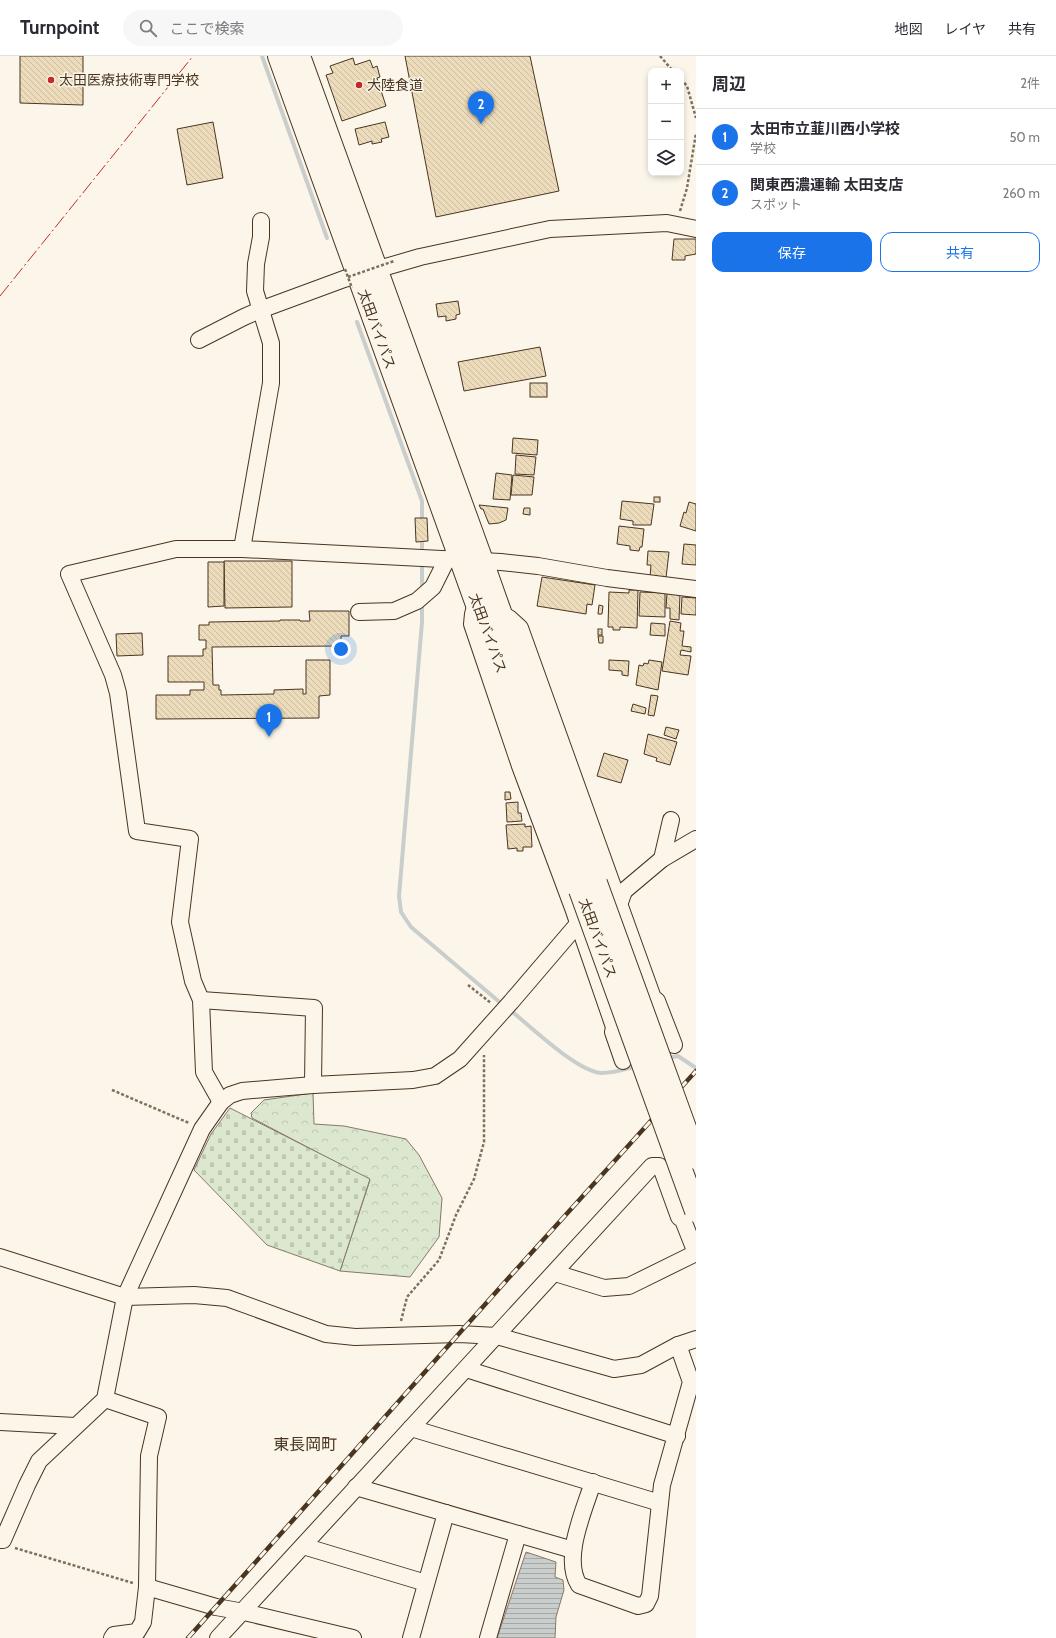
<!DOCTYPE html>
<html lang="ja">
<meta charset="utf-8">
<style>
body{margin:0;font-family:Cabin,"Noto Sans JP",sans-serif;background:#f7f7f7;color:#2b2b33}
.controls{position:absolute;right:12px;top:12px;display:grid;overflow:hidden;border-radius:8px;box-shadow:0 2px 6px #0003}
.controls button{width:36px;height:36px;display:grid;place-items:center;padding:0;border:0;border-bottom:1px solid #e1e1e2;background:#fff;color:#2b2b33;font:20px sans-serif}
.you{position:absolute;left:341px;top:593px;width:14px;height:14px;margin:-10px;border:3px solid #fff;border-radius:50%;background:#1a73e8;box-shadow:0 0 0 6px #1a73e833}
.badge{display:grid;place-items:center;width:26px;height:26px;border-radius:50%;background:#1a73e8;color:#fff;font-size:13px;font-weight:700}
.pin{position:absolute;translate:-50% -33px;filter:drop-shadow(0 1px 2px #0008)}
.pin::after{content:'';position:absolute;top:21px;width:14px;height:12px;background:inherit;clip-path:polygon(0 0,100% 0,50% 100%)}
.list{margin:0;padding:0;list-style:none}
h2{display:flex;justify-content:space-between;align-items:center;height:52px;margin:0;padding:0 16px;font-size:17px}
h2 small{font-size:13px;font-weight:400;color:#7c7c81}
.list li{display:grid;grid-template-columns:26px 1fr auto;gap:12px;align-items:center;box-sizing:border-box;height:56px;padding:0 16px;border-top:1px solid #e1e1e2}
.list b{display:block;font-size:15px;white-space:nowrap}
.list p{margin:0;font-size:13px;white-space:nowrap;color:#7c7c81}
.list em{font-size:13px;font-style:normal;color:#7c7c81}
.actions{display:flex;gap:8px;padding:12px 16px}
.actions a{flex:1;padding:9px 0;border:1px solid #1a73e8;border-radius:12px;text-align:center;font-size:14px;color:#1a73e8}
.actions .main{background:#1a73e8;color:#fff}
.icon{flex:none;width:22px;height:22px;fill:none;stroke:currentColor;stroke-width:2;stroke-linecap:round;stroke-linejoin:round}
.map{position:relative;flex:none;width:696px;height:1582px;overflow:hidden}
header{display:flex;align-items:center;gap:24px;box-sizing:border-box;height:56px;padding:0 20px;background:#fff;border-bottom:1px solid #e1e1e2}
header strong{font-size:19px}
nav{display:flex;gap:22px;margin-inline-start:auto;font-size:14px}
.search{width:280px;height:36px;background:#f7f7f7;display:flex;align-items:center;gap:10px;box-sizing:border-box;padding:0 14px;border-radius:22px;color:#7c7c81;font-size:15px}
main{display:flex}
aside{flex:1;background:#fff}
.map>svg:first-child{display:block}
.forest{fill:url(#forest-crowns);stroke:#887966}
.cemetery{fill:url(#cemetery-stones);stroke:#887966}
.water{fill:url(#water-rules);stroke:#887966}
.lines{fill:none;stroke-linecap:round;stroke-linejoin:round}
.stream{stroke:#c9cecd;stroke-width:4}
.building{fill:url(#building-back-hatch);stroke:#4a3520}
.minor-casing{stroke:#4a3520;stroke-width:18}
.highway-casing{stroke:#4a3520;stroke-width:24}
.path{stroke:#7f6f5c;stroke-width:2.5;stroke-dasharray:3 2;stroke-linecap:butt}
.minor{stroke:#fbf6e9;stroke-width:16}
.highway{stroke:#fbf6e9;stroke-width:22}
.rail-casing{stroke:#4a3520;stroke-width:4.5}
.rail{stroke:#fbf6e9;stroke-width:3;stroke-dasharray:9;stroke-linecap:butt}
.highway-bridge-casing{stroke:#4a3520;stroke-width:24;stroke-linecap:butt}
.path-bridge{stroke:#7f6f5c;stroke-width:2.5;stroke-dasharray:3 2;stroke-linecap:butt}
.highway-bridge{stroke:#fbf6e9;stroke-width:22}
.power{stroke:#c62828;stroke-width:1;stroke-dasharray:14 3 2 3;stroke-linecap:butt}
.poi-dot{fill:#c62828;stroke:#fbf6e9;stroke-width:1.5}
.labels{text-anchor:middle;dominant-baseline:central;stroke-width:3;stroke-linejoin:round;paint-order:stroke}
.poi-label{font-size:14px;fill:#4a3520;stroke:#fbf6e9;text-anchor:start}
.street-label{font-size:14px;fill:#4a3520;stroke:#fbf6e9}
.quarter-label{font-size:16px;fill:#4a3520;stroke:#fbf6e9}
</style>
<header>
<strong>Turnpoint</strong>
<div class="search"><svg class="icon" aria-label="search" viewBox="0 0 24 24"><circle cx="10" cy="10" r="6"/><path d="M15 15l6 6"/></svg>ここで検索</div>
<nav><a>地図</a><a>レイヤ</a><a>共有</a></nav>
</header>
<main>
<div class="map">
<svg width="696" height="1582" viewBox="0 0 696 1582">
<defs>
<pattern id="forest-crowns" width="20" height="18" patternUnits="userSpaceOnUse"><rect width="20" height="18" fill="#dce7d0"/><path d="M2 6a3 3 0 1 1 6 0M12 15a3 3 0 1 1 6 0" fill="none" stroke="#bec7b2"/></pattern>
<pattern id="cemetery-stones" width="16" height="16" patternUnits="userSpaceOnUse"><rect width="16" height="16" fill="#dce7d0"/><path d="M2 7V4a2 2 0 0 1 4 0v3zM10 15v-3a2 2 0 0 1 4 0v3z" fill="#bec7b2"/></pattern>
<pattern id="water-rules" width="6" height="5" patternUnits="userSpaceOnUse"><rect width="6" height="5" fill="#c9cecd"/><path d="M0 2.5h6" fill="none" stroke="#a5a8a6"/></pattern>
<pattern id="building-back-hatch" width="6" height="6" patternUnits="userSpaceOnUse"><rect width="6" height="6" fill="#ecdcbc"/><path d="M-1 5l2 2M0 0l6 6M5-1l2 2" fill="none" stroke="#ccbda1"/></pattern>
</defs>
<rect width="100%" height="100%" fill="#fbf6e9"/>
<!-- forest -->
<polygon class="forest" points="313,1037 314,1068 344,1070 406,1083 419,1099 442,1142 439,1181 410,1221 340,1215 370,1124 252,1062 251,1057 264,1044"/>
<!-- cemetery -->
<polygon class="cemetery" points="230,1052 370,1123 340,1215 267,1189 194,1114 211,1078"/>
<!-- water -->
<polygon class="water" points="526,1496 556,1506 555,1521 563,1524 564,1534 556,1561 555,1582 497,1582"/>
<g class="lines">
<!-- stream -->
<g class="stream">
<polyline points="262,0 327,182"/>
<polyline points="357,266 422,445 422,466"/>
<polyline points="422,498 422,481"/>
<polyline points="422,534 422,505"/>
<polyline points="422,547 422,566 399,840 401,856 411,871 503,949"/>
<path d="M 509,953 C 529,969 577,1016 602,1017 C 614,1017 626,1013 638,1010"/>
<polyline points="668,1002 678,1000 696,1012"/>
</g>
</g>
<!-- building -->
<g class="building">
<polygon points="20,0 83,0 83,49 20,47"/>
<polygon points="405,0 530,0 559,135 436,161"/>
<polygon points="353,2 355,9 370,4 373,12 377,10 380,21 377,22 386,50 342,65 326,19 333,17 330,10"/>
<polygon points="213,66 223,122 187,129 177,73"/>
<polygon points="385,66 389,81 381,83 382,86 372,88 372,85 359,89 355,73"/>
<polygon points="674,183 696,183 696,198 685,200 685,204 672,204"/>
<polygon points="458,245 460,258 456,259 456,263 446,265 446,260 438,261 436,248"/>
<polygon points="540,291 546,320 464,335 458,306"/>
<rect x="530" y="327" width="17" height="14"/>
<polygon points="513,382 538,384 537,399 512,397"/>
<polygon points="516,399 536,401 534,419 515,418"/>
<polygon points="496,417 512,419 510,444 493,443"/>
<polygon points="513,419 534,421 532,439 511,439"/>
<rect x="654" y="441" width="6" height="5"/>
<polygon points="622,445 654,448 651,469 633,469 633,465 620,463"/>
<polygon points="689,446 696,448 696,475 680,470 684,456 686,457"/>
<polygon points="479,449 508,452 506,464 499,467 489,468 483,453 481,453"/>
<polygon points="524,452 530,452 530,459 523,458"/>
<polygon points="415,462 427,462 428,485 416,486"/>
<polygon points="619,470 644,473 642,491 640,491 639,495 630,494 630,490 617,488"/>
<polygon points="684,488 696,489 696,509 682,508"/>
<polygon points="648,495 669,496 666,522 650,521 651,509 647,509"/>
<polygon points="224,505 292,505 292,551 225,552"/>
<polygon points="208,506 224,506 224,550 208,551"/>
<polygon points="542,521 595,529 592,549 587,548 586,558 537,550"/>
<polygon points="629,534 638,534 637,572 620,571 620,574 613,574 613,571 608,571 609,536 629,537"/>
<polygon points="640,536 665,537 665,561 639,560"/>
<polygon points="667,537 680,538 679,564 670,563 670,552 666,552"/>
<polygon points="682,541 696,542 696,559 681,558"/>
<polygon points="599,549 603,550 602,558 598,558"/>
<polygon points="309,555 349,555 349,580 341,580 341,590 212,591 213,629 219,629 219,634 221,634 221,639 274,638 274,634 303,633 303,638 306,638 306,604 330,604 330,639 319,640 319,662 156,663 156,639 190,639 190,634 204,634 204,626 168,626 168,600 203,600 203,593 206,593 206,584 199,584 199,569 209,569 209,566 280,565 280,564 300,564 300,565 310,565"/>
<polygon points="670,565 681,567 680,575 684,575 682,590 691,591 691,596 681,594 680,599 691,600 688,619 662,615"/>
<polygon points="651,567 665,568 665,580 650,579"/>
<rect x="598" y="573" width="4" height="6"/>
<polygon points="142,577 143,599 117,600 116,578"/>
<polygon points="598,580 603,580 603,587 599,587"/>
<polygon points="609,604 629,605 628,620 622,619 622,615 609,614"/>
<polygon points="649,604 662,606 658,634 636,629 639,609 643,610 644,607 648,608"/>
<polygon points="651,639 658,640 654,660 648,659"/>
<polygon points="633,648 646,652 645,658 631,655"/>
<polygon points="666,671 679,674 676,683 664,679"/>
<polygon points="648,678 677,686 670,709 656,705 657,702 644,698"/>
<polygon points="604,697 628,704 621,727 597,720"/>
<polygon points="505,736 510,736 511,743 505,744"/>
<polygon points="518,746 518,757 521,757 522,765 507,766 506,747"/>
<polygon points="525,768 525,771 531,770 532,791 523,791 523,795 517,795 517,792 508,793 506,769"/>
</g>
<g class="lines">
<!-- minor casing -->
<g class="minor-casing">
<g id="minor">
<polyline points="199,284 244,261 260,254 344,223 420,201 550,173 667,167 696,173"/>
<polyline points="242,493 271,327 271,287 255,235 256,208 261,181 261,165"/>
<polyline points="476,547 473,558 472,568 520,710 573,852 614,971 613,976 623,1005"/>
<polyline points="359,556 394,555 417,545 433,531 447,503"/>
<polyline points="500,557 509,562 520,572 653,942 657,945 674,989"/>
<polyline points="662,803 671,764"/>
<polyline points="614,839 624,835 662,803 696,783"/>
<polyline points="201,944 314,952 313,1029"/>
<polyline points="221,1046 204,1016 201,944 193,925 180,866 190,783 137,775 118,637 113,619 69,518 176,493 242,493 501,506 538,510 607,522 696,533"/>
<polyline points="0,1201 125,1241 194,1239 227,1242 326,1278 355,1281 459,1278 497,1280 614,1313 641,1309 678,1289 696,1283"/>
<polyline points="555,1217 604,1232 629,1230 696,1197"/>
<polyline points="466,1313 677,1380"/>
<polyline points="105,1343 158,1361 149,1400 147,1531 143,1566 137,1576 114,1579 112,1582"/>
<polyline points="0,1366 75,1370"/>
<polyline points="411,1372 660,1447"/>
<path d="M 593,1426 C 584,1455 562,1502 579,1529 L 638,1550 L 646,1548 L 650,1540 L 662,1429 L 691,1326 L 678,1289"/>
<polyline points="356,1431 573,1494"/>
<polyline points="0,1484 3,1484 27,1429 39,1405 105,1343 125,1241 202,1073 221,1046 230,1039 242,1035 313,1029 413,1024 435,1020 460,1003 511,946 582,863 619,849 624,835"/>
<polyline points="303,1490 426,1527"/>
<polyline points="147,1531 216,1551 244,1556 353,1582"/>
<polyline points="218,1582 652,1110 659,1110 662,1114 679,1161 683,1164 696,1197"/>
<polyline points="411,1582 446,1457"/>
<polyline points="488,1582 518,1478"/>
</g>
</g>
<!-- highway casing -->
<g class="highway-casing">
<g id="highway">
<polyline points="279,0 580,834"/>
<polyline points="299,0 482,505 596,827"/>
</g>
</g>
<!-- path -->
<g class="path">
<polyline points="660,0 673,15"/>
<polyline points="681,23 687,30 696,62"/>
<polyline points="680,155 687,132 696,77"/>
<polyline points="468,929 491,947"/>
<polyline points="112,1034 189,1067"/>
<polyline points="401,1265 407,1241 439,1204 456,1159 474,1123 484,1086 484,999"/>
<polyline points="15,1492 133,1527"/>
</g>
<!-- minor -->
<use href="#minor" class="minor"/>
<!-- highway -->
<use href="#highway" class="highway"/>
<!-- rail casing -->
<g class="rail-casing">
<polyline id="rail" points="188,1582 505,1226 696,1015"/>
</g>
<!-- rail -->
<use href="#rail" class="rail"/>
<!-- highway-bridge casing -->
<g class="highway-bridge-casing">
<g id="highway-bridge">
<polyline points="596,827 696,1102"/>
<polyline points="580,834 696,1155"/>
</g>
</g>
<!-- path-bridge -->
<g class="path-bridge">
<polyline points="345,213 352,232"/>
<polyline points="348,221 394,205"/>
</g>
<!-- highway-bridge -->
<use href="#highway-bridge" class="highway-bridge"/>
<!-- power -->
<polyline class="power" points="0,240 193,0"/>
</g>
<!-- markers -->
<g class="poi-dot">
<circle cx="51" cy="24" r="4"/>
<circle cx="359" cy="29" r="4"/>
</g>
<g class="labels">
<!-- poi labels -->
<g class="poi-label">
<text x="59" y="24">太田医療技術専門学校</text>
<text x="367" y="29">大陸食道</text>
</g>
<!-- street labels -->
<g class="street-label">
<text transform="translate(377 273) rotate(70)">太田バイパス</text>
<text transform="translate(488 577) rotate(70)">太田バイパス</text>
<text transform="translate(598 882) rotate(70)">太田バイパス</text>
</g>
<!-- quarter labels -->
<g class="quarter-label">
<text x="305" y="1388">東長岡町</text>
</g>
</g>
</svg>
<div class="controls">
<button>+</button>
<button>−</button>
<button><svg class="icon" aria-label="layers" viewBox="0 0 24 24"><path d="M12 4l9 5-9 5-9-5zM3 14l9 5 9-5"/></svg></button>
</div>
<div class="you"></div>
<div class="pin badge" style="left:269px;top:681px">1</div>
<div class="pin badge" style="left:481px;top:68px">2</div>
</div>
<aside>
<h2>周辺<small>2件</small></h2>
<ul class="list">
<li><span class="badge">1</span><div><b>太田市立韮川西小学校</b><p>学校</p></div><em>50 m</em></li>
<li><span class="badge">2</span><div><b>関東西濃運輸 太田支店</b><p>スポット</p></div><em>260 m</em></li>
</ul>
<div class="actions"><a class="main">保存</a><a>共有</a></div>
</aside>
</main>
